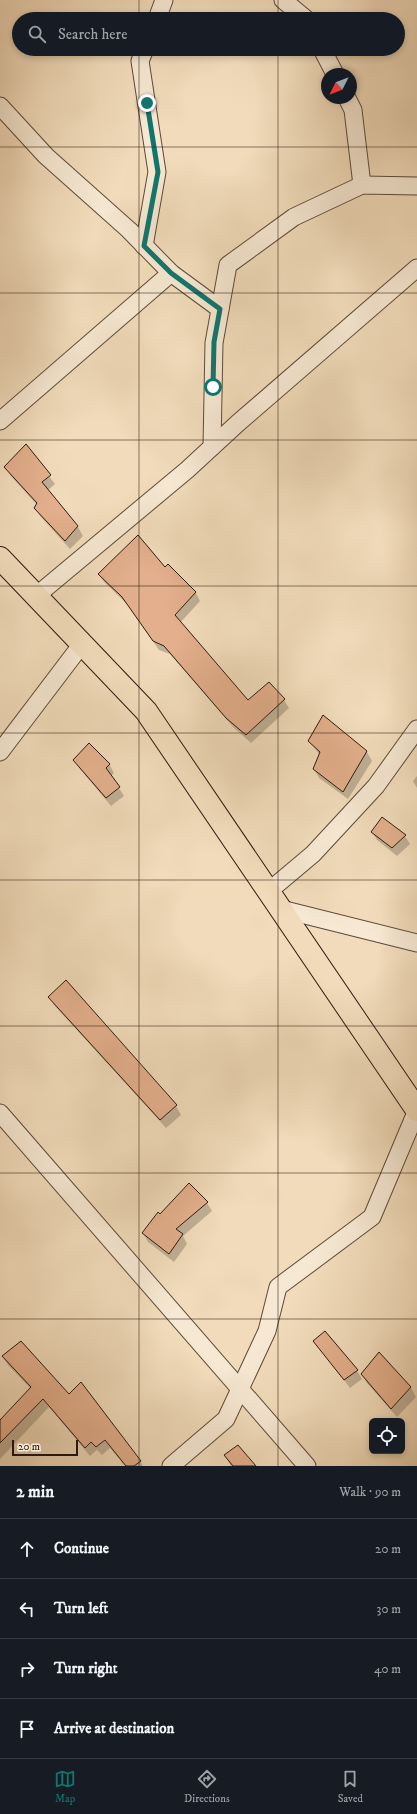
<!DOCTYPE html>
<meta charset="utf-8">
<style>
body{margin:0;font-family:"IM FELL DW Pica",serif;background:#242831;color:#f1f3f6}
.controls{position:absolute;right:12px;bottom:12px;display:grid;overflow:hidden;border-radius:6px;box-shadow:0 2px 6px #0003}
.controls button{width:36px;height:36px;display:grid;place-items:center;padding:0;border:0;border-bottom:1px solid #363941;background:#171b24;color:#f1f3f6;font:20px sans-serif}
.compass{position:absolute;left:321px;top:68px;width:36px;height:36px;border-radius:50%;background:#171b24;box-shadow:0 2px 6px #0003;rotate:228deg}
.scale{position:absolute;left:12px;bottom:10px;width:66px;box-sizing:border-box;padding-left:4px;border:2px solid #2d1a10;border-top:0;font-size:11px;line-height:14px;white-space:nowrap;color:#2d1a10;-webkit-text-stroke:3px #f6e8d2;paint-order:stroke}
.stop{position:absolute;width:12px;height:12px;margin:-9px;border:3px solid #0f766e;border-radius:50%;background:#fff}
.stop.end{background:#0f766e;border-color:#fff;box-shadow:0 1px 4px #0008}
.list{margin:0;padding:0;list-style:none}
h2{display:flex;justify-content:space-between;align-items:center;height:52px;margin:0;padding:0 16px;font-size:17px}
h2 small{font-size:13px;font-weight:400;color:#9ea1a6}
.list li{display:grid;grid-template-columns:26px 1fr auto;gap:12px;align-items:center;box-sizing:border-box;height:60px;padding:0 16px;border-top:1px solid #363941}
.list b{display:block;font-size:15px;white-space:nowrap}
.list em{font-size:13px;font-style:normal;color:#9ea1a6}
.icon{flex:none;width:22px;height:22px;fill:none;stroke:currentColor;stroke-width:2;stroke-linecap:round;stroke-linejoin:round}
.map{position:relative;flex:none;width:417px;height:1466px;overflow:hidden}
.search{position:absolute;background:#171b24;box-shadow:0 2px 6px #0003;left:12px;right:12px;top:12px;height:44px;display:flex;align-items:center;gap:10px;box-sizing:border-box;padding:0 14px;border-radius:22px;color:#9ea1a6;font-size:15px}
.sheet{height:292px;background:#171b24}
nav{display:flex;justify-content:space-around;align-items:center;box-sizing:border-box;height:56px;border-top:1px solid #363941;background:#171b24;font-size:11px;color:#9ea1a6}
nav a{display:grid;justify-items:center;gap:2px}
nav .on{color:#0f766e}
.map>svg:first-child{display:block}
.shadow{fill:#0003}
.building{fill:#e3af8c;stroke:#2d1a10}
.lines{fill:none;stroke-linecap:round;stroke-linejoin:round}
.minor-casing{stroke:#5e4a3a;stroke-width:19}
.trunk-casing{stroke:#2d1a10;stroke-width:24}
.minor{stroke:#f6e8d2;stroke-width:17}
.trunk{stroke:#f1dbba;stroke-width:22}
.route{stroke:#0f766e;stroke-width:5}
.grid{fill:none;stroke:#2d1a10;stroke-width:1;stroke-opacity:0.55}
</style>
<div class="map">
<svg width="417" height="1466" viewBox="0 0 417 1466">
<rect width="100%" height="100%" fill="#f1dbba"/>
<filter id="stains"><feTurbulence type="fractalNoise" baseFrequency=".005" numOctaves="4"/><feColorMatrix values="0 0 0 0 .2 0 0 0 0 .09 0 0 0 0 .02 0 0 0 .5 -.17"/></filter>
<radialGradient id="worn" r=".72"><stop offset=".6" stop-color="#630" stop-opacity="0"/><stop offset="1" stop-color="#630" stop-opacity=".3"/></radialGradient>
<!-- shadow -->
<g class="shadow">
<polygon points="26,446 55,484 47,491 78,527 83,536 70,549 40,516 35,508 37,505 11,476 6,467"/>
<polygon points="168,565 196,593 200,601 180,623 248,701 269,683 284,700 289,708 251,743 233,727 170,654 159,650 129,606 104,582 99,574 165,568"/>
<polygon points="323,717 367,752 372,761 348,799 319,778 314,769 320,755 309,741"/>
<polygon points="75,760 109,764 114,773 111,776 124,796 111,806 80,769"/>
<polygon points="417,776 417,788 413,781"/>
<polygon points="383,818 405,836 410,844 397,856 377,840 372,832"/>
<polygon points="66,982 176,1106 181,1115 166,1128 54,1005 50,997"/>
<polygon points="207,1203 212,1211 183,1236 187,1244 174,1262 148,1242 143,1233 160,1215"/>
<polygon points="325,1333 357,1371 362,1379 350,1388 315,1341"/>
<polygon points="379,1354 411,1388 416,1397 397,1417 367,1383 362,1374"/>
<polygon points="3,1357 140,1461 143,1466 125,1466 110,1448 102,1455 97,1450 90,1456 49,1407 0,1459 0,1421 31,1389 8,1365"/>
<polygon points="225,1456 255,1466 231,1466"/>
</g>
<!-- building -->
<g class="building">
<polygon points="26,444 51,475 42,482 78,526 65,541 34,508 37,503 4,467"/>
<polygon points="138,535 165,567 168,564 196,592 175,615 248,700 269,682 285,699 246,735 226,718 164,646 153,641 122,597 98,574"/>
<polygon points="323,715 367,751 343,792 313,769 320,752 308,741"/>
<polygon points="89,743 110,764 106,768 120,787 106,798 73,760"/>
<polygon points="382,817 406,835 392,848 371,832"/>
<polygon points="66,980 177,1105 160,1120 48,997"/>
<polygon points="189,1183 208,1202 176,1229 183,1234 169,1254 142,1233 158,1212 160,1214"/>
<polygon points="325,1331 358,1370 344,1380 313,1341"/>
<polygon points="21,1341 69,1394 81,1382 141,1461 134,1466 126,1466 105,1440 96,1447 91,1442 85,1448 43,1399 0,1443 0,1420 31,1387 2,1356"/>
<polygon points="379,1352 411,1387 391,1409 361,1374"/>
<polygon points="238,1445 256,1466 233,1466 224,1455"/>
</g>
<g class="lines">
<!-- minor casing -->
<g class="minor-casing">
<g id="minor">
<polyline points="283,0 306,19"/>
<polyline points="157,19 164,0"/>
<polyline points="322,49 335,74"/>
<polyline points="347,98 353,110 362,185"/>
<polyline points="0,106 46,156 129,230 171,273 220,309"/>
<polyline points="144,246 157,172 140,61 145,49"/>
<polyline points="0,421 171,273"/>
<polyline points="212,447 214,343 228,265 294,217 362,185 417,186"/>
<polyline points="36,596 187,470 238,423 417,268"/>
<polyline points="0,752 82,644"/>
<polyline points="269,891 313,854 376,786 417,729"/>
<polyline points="281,909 417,943"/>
<polyline points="0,1113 307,1466"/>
<polyline points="171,1466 226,1419 267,1331 278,1287 372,1217 417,1110"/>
</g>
</g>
<!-- trunk casing -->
<g class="trunk-casing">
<polyline id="trunk" points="0,558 146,711 417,1110"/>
</g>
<!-- minor -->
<use href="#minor" class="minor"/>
<!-- trunk -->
<use href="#trunk" class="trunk"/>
</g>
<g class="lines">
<!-- route -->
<polyline class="route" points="147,103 158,172 144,246 171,273 220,309 214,342 213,387"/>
</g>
<!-- grid -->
<path class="grid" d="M 139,0 L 139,19M 278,0 L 278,19M 139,49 L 139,1466M 278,49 L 278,1466M 0,147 L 417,147M 0,293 L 417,293M 0,440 L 417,440M 0,586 L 417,586M 0,733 L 417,733M 0,880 L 417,880M 0,1026 L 417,1026M 0,1173 L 417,1173M 0,1319 L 417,1319"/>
<rect width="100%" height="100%" filter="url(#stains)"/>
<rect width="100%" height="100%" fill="url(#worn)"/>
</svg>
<div class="controls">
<button><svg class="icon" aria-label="locate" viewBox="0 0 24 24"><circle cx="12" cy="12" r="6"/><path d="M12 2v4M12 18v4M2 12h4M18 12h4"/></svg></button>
</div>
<svg class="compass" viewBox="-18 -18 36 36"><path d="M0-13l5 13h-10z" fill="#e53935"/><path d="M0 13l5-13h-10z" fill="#9ea1a6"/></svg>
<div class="scale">20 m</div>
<div class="stop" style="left:213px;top:387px"></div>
<div class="stop end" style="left:147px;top:103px"></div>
<div class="search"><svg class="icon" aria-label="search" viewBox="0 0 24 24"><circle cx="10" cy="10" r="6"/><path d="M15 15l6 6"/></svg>Search here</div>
</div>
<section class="sheet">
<h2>2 min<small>Walk · 90 m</small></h2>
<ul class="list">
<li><svg class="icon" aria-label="ahead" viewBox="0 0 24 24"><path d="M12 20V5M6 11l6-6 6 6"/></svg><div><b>Continue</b></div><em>20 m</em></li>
<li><svg class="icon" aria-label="left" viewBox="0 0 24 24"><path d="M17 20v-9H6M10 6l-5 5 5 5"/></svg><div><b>Turn left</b></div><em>30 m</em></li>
<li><svg class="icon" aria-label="right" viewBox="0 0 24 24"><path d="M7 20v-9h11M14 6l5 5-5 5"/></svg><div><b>Turn right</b></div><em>40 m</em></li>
<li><svg class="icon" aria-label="arrive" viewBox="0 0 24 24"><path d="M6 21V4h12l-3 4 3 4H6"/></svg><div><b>Arrive at destination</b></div></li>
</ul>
</section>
<nav>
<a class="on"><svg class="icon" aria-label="map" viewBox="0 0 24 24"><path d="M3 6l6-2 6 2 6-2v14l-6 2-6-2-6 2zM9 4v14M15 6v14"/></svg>Map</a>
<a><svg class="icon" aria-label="directions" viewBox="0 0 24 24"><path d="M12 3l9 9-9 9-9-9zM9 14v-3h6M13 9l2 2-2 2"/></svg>Directions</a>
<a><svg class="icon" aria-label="saved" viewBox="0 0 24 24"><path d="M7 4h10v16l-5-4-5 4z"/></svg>Saved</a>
</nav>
